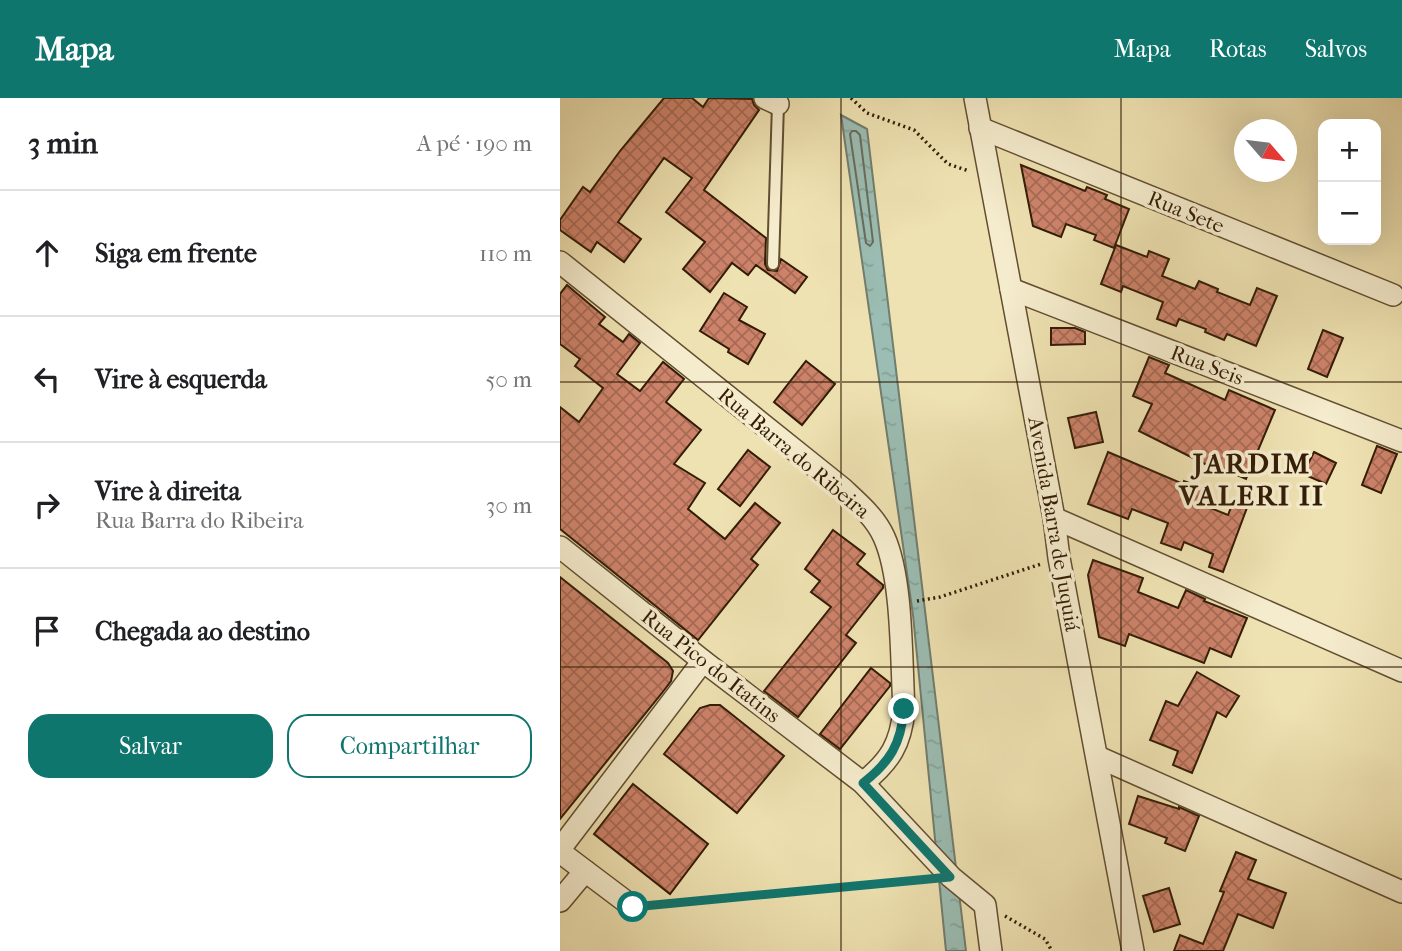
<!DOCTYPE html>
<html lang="pt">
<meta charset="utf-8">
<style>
body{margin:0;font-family:"IM FELL French Canon",serif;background:#f6f6f6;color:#202124}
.controls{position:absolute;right:21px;top:21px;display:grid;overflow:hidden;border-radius:14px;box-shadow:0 7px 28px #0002}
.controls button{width:63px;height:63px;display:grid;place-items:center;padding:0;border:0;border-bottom:2px solid #e0e0e0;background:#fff;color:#202124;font:35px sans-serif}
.compass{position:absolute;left:674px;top:21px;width:63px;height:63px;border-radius:50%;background:#fff;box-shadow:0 7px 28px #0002;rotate:118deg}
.stop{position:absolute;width:21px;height:21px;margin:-16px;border:5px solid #0f766e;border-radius:50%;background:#fff}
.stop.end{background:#0f766e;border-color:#fff;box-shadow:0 2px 7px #0008}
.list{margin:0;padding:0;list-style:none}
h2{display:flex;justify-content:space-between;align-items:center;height:91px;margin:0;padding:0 28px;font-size:30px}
h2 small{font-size:23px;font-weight:400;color:#757577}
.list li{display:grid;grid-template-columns:46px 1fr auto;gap:21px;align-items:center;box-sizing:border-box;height:126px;padding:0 28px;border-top:2px solid #e0e0e0}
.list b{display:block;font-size:26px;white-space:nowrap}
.list p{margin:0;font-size:23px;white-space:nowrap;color:#757577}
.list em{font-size:23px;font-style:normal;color:#757577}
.actions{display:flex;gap:14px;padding:21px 28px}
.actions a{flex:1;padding:16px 0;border:2px solid #0f766e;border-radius:21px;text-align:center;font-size:24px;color:#0f766e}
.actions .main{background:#0f766e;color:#fff}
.icon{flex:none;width:38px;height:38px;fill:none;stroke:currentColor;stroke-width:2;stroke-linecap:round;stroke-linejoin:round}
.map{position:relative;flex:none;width:842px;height:853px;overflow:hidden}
header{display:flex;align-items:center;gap:42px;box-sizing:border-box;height:98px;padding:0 35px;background:#0f766e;color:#fff}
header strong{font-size:33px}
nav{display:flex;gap:38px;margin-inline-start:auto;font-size:24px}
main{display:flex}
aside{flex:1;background:#fff}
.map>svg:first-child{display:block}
.water{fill:url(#water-ripples);stroke:#717d6e;stroke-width:2}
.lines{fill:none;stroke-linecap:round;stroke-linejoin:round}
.shore{stroke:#676c5c;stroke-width:2}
.building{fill:url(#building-cross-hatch);stroke:#331c06;stroke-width:2}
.lane-casing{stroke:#624e31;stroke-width:14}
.street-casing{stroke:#624e31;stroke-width:24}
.path{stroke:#331c06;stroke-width:3.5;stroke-dasharray:2 3.5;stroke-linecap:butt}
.lane{stroke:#f5eccd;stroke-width:10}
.street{stroke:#f5eccd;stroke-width:21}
.route{stroke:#0f766e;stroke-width:9}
.grid{fill:none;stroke:#331c06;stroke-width:2;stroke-opacity:0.55}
.labels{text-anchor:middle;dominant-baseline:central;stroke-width:7;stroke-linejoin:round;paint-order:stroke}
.street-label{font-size:21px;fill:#331c06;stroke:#f5eccd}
.district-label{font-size:28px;font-weight:bold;letter-spacing:2px;fill:#331c06;stroke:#f5eccd}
</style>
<header>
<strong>Mapa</strong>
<nav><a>Mapa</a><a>Rotas</a><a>Salvos</a></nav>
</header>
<main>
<aside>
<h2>3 min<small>A pé · 190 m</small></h2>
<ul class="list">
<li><svg class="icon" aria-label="ahead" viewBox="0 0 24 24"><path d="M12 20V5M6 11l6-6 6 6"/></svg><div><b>Siga em frente</b></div><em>110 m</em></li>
<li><svg class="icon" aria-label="left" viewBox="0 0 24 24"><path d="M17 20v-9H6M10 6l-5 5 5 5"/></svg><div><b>Vire à esquerda</b></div><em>50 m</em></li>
<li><svg class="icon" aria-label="right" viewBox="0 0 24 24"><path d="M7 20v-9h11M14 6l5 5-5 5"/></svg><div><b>Vire à direita</b><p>Rua Barra do Ribeira</p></div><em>30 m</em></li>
<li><svg class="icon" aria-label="arrive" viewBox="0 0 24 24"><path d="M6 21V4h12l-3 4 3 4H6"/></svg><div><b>Chegada ao destino</b></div></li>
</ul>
<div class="actions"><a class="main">Salvar</a><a>Compartilhar</a></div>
</aside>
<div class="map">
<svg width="842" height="853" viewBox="0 0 842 853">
<defs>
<pattern id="water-ripples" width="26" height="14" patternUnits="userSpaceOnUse" patternTransform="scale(1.75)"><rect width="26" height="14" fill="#9bbdb3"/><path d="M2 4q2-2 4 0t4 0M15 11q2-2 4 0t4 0" fill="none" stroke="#86a298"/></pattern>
<pattern id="building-cross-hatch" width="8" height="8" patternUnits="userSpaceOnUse" patternTransform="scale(1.75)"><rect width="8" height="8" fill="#cd836a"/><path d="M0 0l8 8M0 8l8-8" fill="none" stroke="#a76a55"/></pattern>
</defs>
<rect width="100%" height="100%" fill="#efe2b2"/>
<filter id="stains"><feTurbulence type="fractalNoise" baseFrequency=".00286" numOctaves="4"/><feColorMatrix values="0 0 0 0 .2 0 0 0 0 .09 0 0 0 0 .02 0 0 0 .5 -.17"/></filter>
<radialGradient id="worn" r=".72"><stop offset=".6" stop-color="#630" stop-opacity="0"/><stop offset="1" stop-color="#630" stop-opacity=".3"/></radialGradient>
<!-- water -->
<polygon class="water" points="281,17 307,31 406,853 386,853 353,517"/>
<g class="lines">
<!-- shore -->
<polygon class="shore" points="292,33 296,33 300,37 313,144 310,148 306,145 290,36"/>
</g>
<!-- building -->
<g class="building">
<polygon points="104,0 132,0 143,9 149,0 192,1 194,7 199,12 144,92 206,140 205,166 208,172 217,173 221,161 247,179 235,195 196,167 188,177 172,165 150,194 123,171 145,144 106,114 132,80 104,60 58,124 81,141 64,164 37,144 31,154 0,132 0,122 23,89 30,94 60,53"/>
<polygon points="461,67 525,93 527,89 547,97 545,101 569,111 554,150 534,142 536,137 506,126 501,139 473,128"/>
<polygon points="556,147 587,159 589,153 609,161 602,178 635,191 639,183 658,191 657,194 690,207 697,190 717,198 696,248 667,236 664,242 645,234 646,231 619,221 616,228 597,221 603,204 563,188 561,194 541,186"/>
<polygon points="7,187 45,219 39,226 63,244 69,236 80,245 57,276 80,293 103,264 124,281 106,304 141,332 114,366 145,385 128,411 165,441 195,405 220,425 191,461 198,467 138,542 0,431 0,309 19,324 43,290 15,268 20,261 0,246 0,196"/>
<polygon points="164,195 187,209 179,222 205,236 188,266 168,254 169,251 140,233"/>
<polygon points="491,230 515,230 525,234 525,246 491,247"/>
<polygon points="763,232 783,240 767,279 748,271"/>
<polygon points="589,259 609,267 605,275 665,302 669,292 715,312 686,381 656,368 655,371 579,333 592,306 573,298"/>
<polygon points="246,263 275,286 242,327 214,304"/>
<polygon points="536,314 543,344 515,350 508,320"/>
<polygon points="817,348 837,356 821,395 802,387"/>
<polygon points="188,352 210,369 180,408 158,391"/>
<polygon points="548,354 623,386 624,383 643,390 638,405 668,417 674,402 688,407 663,474 649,469 653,456 624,444 621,452 601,445 608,425 572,411 568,421 528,406"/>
<polygon points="754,354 776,365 766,386 743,376"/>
<polygon points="273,432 305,456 297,466 323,487 323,490 286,537 296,545 238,619 204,593 271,509 251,494 260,483 245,471"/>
<polygon points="533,462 583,480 578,494 618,510 626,492 645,501 644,503 687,520 671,559 650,550 644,565 569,536 565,548 539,539 528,477"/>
<polygon points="0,479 108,565 113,573 111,583 102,595 0,721"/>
<polygon points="311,570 330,585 330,588 280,651 260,636"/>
<polygon points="637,574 679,598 666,619 657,614 632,675 613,667 618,653 590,642 606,603 618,608"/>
<polygon points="150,607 160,607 224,658 177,715 104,656 140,610"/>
<polygon points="73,686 148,746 110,796 34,736"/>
<polygon points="578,698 619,711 619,709 639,718 625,753 605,745 607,740 569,726"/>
<polygon points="676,754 696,762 688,781 726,795 713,830 678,816 663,853 614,853 620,837 643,846 664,794 660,793"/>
<polygon points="609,790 620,826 594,834 583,798"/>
</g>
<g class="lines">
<!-- lane casing -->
<g class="lane-casing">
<polyline id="lane" points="213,166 218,6"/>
</g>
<!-- street casing -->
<g class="street-casing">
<g id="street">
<polyline points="205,0 218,6"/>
<polyline points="415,0 494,420 499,460 573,853"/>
<polyline points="420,30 833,197"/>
<path d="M 0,164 L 282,390 C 298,405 315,419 324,439 C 343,481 341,563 344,611 C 341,646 330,663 303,685"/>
<polyline points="451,191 842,343"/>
<polyline points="494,420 842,573"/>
<polyline points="0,449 143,563 303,685 391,779 425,807 431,853"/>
<polyline points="538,659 842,794"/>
<polyline points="0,751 143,563"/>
<polyline points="0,754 73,809"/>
<polyline points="0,803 25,773"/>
</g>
</g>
<!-- path -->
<g class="path">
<polyline points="291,0 307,15 354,32 388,66 409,73"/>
<polyline points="357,503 380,499 481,466"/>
<polyline points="90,808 368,781"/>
<polyline points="445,818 485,841 492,853"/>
</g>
<!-- lane -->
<use href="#lane" class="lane"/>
<!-- street -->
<use href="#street" class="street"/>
</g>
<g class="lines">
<!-- route -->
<path class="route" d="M 73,809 L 390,779 L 303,685 C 330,664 341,646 344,611"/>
</g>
<!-- grid -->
<path class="grid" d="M 281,0 L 281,853M 561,0 L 561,853M 0,284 L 842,284M 0,569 L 842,569"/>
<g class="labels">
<!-- street labels -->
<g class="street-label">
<text transform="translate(626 114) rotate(22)">Rua Sete</text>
<text transform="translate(647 267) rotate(21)">Rua Seis</text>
<text transform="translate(234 355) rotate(40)">Rua Barra do Ribeira</text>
<text transform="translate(494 426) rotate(80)">Avenida Barra de Juquiá</text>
<text transform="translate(151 568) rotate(38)">Rua Pico do Itatins</text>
</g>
<!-- district labels -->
<g class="district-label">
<text x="692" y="365">JARDIM<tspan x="692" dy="32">VALERI II</tspan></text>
</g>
</g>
<rect width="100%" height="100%" filter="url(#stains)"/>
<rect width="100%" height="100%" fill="url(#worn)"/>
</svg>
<div class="controls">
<button>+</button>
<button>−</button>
</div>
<svg class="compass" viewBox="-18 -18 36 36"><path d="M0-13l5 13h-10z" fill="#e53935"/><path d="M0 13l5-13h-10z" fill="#757577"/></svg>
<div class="stop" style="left:73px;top:809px"></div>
<div class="stop end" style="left:344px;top:611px"></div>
</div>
</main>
